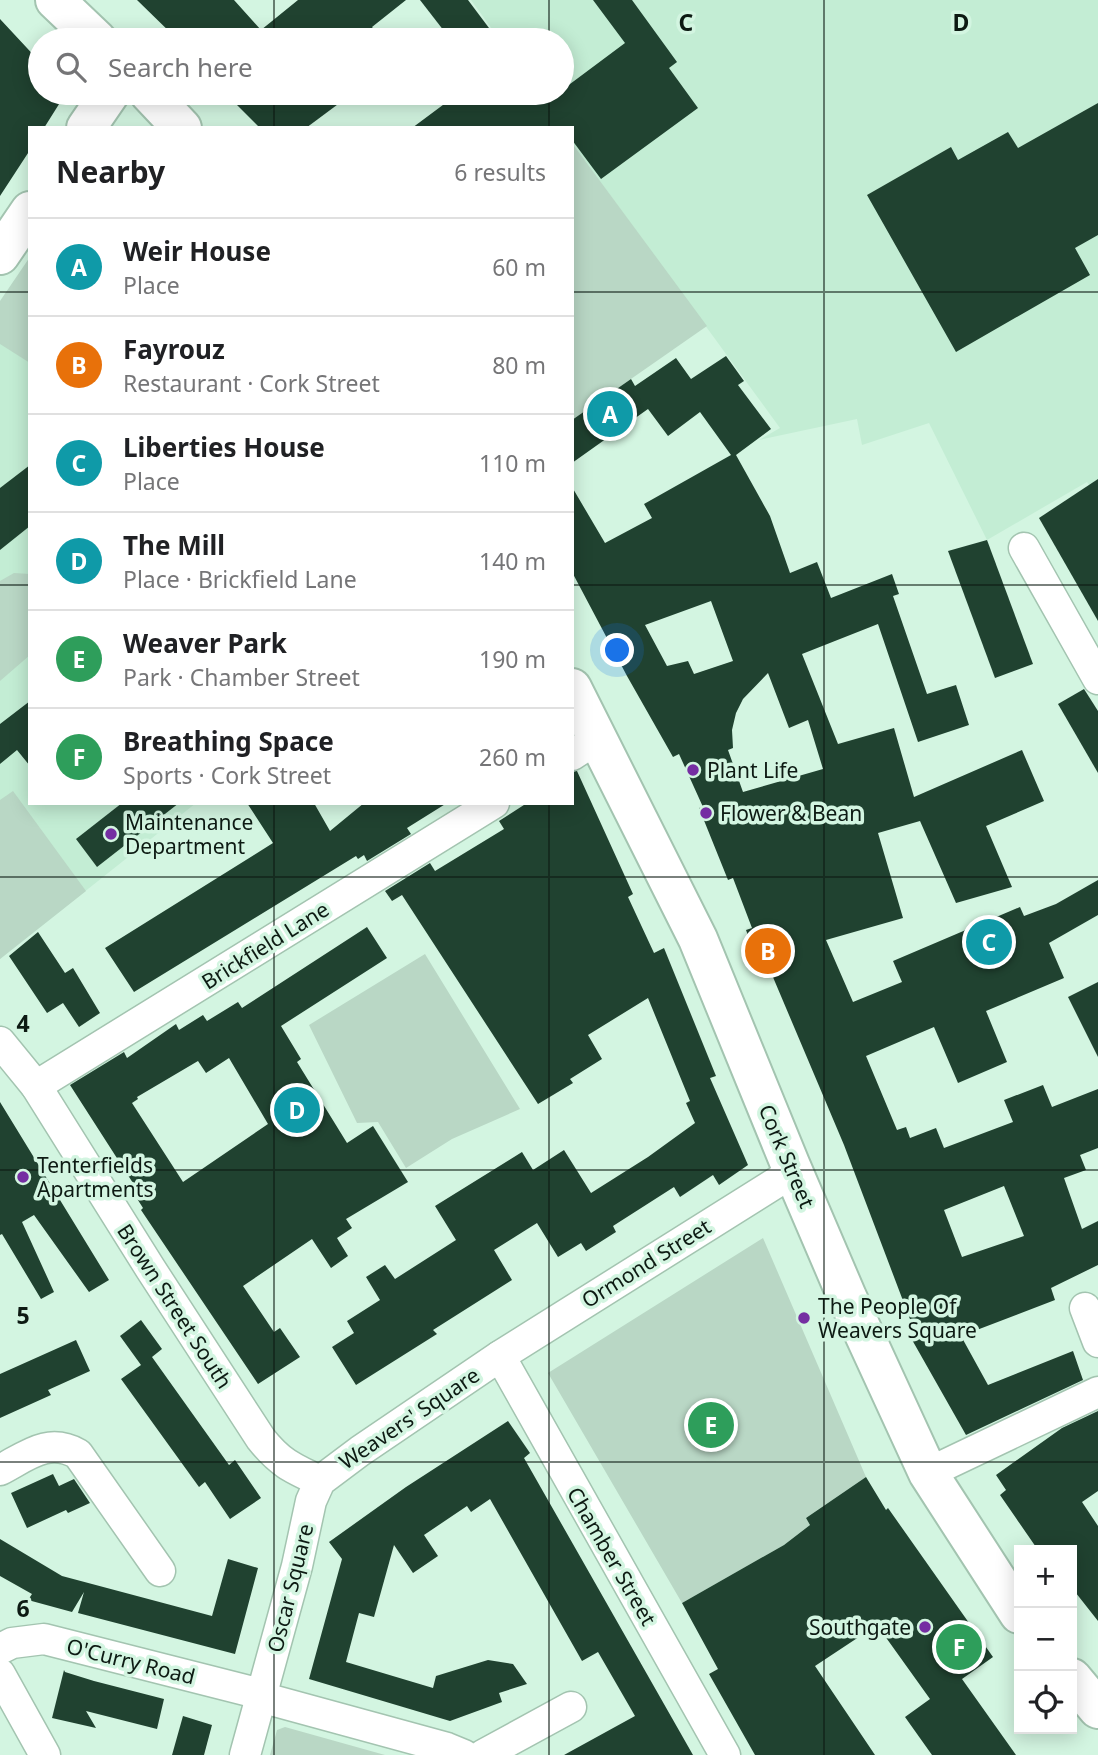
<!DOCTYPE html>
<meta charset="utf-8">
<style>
body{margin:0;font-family:"Noto Sans",sans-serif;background:#f6f6f6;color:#202124}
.controls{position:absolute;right:21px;bottom:21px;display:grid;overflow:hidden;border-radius:0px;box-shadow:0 4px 18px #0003}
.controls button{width:63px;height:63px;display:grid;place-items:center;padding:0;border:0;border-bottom:2px solid #e0e0e0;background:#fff;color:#202124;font:35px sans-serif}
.you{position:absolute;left:618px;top:651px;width:24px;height:24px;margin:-18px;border:5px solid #fff;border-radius:50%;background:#1a73e8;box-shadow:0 0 0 10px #1a73e833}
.badge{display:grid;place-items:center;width:46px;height:46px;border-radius:50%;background:#752ea2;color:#fff;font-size:23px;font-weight:700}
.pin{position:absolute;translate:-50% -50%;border:4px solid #fff;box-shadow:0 2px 7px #0006}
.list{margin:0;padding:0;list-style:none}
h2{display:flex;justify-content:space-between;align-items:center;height:91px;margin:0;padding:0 28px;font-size:30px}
h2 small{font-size:23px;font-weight:400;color:#757577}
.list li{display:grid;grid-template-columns:46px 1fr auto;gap:21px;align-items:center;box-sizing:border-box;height:98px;padding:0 28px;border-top:2px solid #e0e0e0}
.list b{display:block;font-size:26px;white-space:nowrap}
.list p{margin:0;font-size:23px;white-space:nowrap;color:#757577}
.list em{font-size:23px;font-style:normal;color:#757577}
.icon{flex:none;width:38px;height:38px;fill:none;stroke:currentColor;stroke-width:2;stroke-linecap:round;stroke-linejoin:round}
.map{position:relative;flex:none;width:1098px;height:1755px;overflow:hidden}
.search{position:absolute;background:#fff;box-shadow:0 4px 18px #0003;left:28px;top:28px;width:546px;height:77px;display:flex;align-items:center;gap:18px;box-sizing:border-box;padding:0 24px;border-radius:38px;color:#757577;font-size:26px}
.panel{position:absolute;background:#fff;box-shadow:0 4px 18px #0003;left:28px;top:126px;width:546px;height:679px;border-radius:0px}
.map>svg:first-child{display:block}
.built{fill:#c3edd4}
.green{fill:#b9d7c5}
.building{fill:#204230;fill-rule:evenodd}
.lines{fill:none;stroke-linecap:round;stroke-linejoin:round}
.street-casing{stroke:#a3c4b0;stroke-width:33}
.secondary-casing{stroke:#a3c4b0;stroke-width:42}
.street{stroke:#fff;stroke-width:30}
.secondary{stroke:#fff;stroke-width:38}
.grid{fill:none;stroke:#0d1a13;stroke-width:2;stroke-opacity:0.55}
.poi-dot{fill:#752ea2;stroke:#d3f5e1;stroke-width:2.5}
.labels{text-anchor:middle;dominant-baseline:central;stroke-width:7;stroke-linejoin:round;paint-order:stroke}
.poi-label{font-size:21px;fill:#0d1a13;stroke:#d3f5e1;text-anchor:start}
.street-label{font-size:21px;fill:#0d1a13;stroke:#d3f5e1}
.grid-label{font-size:23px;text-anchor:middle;font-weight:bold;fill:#0d1a13;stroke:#d3f5e1;stroke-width:7;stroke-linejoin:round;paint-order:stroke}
</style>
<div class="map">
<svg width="1098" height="1755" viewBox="0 0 1098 1755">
<rect width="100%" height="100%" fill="#d3f5e1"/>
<!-- built -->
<g class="built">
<polygon points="471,0 1098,0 1098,498 1087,482 987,540 929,423 862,445 857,419 759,440 780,428 572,143 572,128 561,128 537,93 562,93 562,40 500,40"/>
<polygon points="30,257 30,803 196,803 0,959 0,302"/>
</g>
<!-- green -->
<g class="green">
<polygon points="572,143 707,326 572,420"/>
<polygon points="30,257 30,363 0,344 0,301"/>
<polygon points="14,573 30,574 30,655 0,681 0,581"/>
<polygon points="13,791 86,891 0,959 0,800"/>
<polygon points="425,954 520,1109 452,1139 406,1168 378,1122 357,1123 309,1025"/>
<polygon points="763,1238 866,1477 806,1518 810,1525 784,1545 682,1603 548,1373"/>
<polygon points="285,1727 385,1755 270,1755 277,1730"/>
</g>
<!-- building -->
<g class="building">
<polygon points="137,0 234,0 261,30 298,0 406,0 372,27 382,40 178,40"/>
<polygon points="420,0 468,0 498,40 451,40"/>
<polygon points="593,0 632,0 677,62 669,68 698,108 601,179 572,140 572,128 412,128 459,93 562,93 562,90 625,43"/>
<polygon points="0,19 40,62 40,93 66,93 44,128 30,128 30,150 0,196"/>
<polygon points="225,93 353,93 306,128 260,128"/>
<polygon points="1098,103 1098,235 1075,248 1090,275 956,352 867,195 951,147 958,160 1008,132 1018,148"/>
<path d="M 726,356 L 744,381 L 738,385 L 771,429 L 736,455 L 770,516 L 790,573 L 817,562 L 831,598 L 892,574 L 899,594 L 893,596 L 927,694 L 956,685 L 969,725 L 918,742 L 878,624 L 802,654 L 838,744 L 894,728 L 914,797 L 1022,750 L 1044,801 L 986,826 L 1012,887 L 956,903 L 920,821 L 878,833 L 903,918 L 826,940 L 853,1002 L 902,982 L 893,961 L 1020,907 L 1024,916 L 1056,904 L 1098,880 L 1098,915 L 1049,943 L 1064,978 L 986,1011 L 1007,1062 L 958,1083 L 934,1027 L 866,1056 L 897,1130 L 906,1127 L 910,1138 L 936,1128 L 944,1148 L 1013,1122 L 1004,1100 L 1043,1085 L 1052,1107 L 1098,1089 L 1098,1148 L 1080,1155 L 1086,1170 L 1064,1178 L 1082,1229 L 1098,1221 L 1098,1265 L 1051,1288 L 1055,1300 L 961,1336 L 988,1385 L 1073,1351 L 1083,1380 L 966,1435 L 911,1338 L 916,1335 L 844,1145 L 767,963 L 764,964 L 760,952 L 755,954 L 746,930 L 752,928 L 733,878 L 728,880 L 699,808 L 703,807 L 679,754 L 673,757 L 627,676 L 572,572 L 572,487 L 605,543 L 652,518 L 644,504 L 731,455 L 700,412 L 668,436 L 648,409 L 572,463 L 572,420 L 631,379 L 635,386 L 676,358 L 691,379 ZM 711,601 L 733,661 L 694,674 L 688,661 L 667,666 L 645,625 ZM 768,673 L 789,728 L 808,720 L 823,769 L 743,792 L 728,750 L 733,748 L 732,730 L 736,713 L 743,699 ZM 1004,1186 L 1024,1236 L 962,1257 L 944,1210 Z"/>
<polygon points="30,465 30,526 0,550 0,488"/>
<polygon points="1098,479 1098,621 1039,518"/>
<polygon points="987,540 1033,664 995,678 948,551"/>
<polygon points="1084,689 1098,711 1098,773 1058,704"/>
<polygon points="30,701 30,766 17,750 0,764 0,724"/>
<polygon points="577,771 633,894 628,897 654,953 664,948 716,1076 710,1078 748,1165 719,1185 713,1175 680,1197 674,1187 613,1226 616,1232 586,1251 581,1243 558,1257 537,1223 494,1250 512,1280 433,1330 437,1334 356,1385 332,1347 354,1333 347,1321 380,1300 366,1277 385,1265 395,1279 456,1240 435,1206 522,1152 533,1170 564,1150 591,1193 648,1157 695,1123 686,1103 690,1101 648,998 588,1035 602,1059 570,1079 573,1083 538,1104 402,895 392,901 385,891 430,863 435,871 504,829 499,821 527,803 572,803 572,772"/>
<polygon points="122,803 179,803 97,867 76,839"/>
<polygon points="247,803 314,803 330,831 364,803 447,803 407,828 411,834 367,861 364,855 358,859 356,856 134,992 105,948 273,843"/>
<path d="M 367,927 L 387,958 L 281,1026 L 301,1059 L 297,1062 L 347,1143 L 373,1126 L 408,1182 L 346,1219 L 352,1228 L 337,1238 L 348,1256 L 331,1268 L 312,1239 L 243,1286 L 274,1332 L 280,1328 L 300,1357 L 258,1384 L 141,1210 L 143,1208 L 136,1197 L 140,1194 L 70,1085 L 124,1052 L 127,1058 L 176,1024 L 179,1030 L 203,1015 L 207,1021 L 238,1002 L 242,1008 ZM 229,1058 L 268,1124 L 183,1182 L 132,1103 L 138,1099 L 137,1097 L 198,1061 L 206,1073 Z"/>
<polygon points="38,932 65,973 73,968 100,1013 79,1027 63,1003 47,1013 9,956"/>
<polygon points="1098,982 1098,1057 1068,997"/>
<polygon points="0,1102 109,1280 89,1292 34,1215 22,1222 54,1292 41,1299 2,1234 0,1235"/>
<polygon points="141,1320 162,1349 152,1357 229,1465 235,1460 261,1498 230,1519 205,1482 199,1487 121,1379 141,1365 120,1336"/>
<polygon points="76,1340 90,1371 48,1390 51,1395 0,1418 0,1374"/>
<polygon points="1098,1411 1098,1491 1082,1502 1098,1526 1098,1621 1072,1588 1072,1550 1038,1550 1000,1495 1006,1490 996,1475 1062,1428"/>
<polygon points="508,1421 530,1453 524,1458 693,1755 564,1755 635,1716 598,1652 582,1661 490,1499 471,1512 467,1506 424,1535 438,1556 413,1573 394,1545 374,1617 359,1613 346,1662 433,1688 436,1676 488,1660 513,1664 527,1684 499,1693 502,1702 450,1721 309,1679 342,1559 329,1542 406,1487"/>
<polygon points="53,1474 59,1486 74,1479 90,1503 68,1513 66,1510 27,1528 11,1493"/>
<polygon points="866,1477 886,1510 888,1508 993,1657 962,1679 1016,1755 932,1755 905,1717 930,1699 877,1625 815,1666 875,1755 755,1755 709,1674 718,1669 682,1603 784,1545 810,1525 806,1518"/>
<polygon points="0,1539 62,1576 212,1616 228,1559 258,1568 235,1654 78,1613 84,1592 72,1612 28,1600 32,1594 0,1576"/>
<polygon points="64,1670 65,1672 94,1681 164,1699 157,1729 86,1711 96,1728 52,1718"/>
<polygon points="183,1716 212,1725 204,1755 172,1755"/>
</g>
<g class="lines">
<!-- street casing -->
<g class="street-casing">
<g id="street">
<polyline points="1024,548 1098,679"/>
<polyline points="572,755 597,739"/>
<path d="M 0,1042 L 36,1086 L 150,1268 L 261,1439 C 280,1463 292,1468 320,1481"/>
<polyline points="36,1086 494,803"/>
<polyline points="1085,1308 1098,1342"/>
<polyline points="500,1356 725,1755"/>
<path d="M 0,1470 C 27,1456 48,1437 78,1454 L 160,1571"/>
<polyline points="928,1473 1098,1392"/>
<polyline points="0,1649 12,1643 44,1639 249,1691 275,1701 447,1748 464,1755"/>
<polyline points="0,1674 45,1755"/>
<polyline points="245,1755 297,1566 311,1501 320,1481 360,1451 500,1356 793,1172"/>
<polyline points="483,1755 571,1707"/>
</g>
</g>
<!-- secondary casing -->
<g class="secondary-casing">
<g id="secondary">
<polyline points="55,0 97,40"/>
<polyline points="149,93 182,128"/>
<polyline points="86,128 110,93"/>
<polyline points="0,255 30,211"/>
<polyline points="572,688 698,939 790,1164 847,1297 928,1473 1019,1614"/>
<polyline points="1072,1678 1098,1709"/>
</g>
</g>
<!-- street -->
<use href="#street" class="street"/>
<!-- secondary -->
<use href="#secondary" class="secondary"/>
</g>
<!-- grid -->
<path class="grid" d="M 274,0 L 274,40M 549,0 L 549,40M 824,0 L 824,1755M 274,93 L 274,128M 549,93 L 549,128M 0,292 L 30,292M 572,292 L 1098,292M 0,585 L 30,585M 572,585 L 1098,585M 274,803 L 274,1755M 549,803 L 549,1755M 0,877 L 1098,877M 0,1170 L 1098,1170M 0,1462 L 1098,1462"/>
<!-- markers -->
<g class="poi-dot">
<circle cx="693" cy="770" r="7"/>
<circle cx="706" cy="813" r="7"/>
<circle cx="111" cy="834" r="7"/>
<circle cx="23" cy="1177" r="7"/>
<circle cx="804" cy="1318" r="7"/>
<circle cx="925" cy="1627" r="7"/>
</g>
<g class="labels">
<!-- poi labels -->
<g class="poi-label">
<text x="707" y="770">Plant Life</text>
<text x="720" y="813">Flower &amp; Bean</text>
<text x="125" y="822">Maintenance<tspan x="125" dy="24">Department</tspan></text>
<text x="37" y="1165">Tenterfields<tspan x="37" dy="24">Apartments</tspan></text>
<text x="818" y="1306">The People Of<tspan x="818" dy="24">Weavers Square</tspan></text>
<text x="911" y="1627" text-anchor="end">Southgate</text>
</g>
<!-- street labels -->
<g class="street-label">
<text transform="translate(265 945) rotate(-32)">Brickfield Lane</text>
<text transform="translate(787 1156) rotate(67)">Cork Street</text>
<text transform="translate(646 1263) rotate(-32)">Ormond Street</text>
<text transform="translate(175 1306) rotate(57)">Brown Street South</text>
<text transform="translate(409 1418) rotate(-34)">Weavers' Square</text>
<text transform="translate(612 1556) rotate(60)">Chamber Street</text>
<text transform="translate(290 1588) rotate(-76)">Oscar Square</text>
<text transform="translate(131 1661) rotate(14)">O'Curry Road</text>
</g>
</g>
<g class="grid-label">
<text x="686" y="31">C</text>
<text x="961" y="31">D</text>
<text x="23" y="1032">4</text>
<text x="23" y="1324">5</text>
<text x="23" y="1617">6</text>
</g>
</svg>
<div class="controls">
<button>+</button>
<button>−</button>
<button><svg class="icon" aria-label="locate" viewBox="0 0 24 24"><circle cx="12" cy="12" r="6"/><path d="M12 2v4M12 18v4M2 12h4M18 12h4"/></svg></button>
</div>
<div class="you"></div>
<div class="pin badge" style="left:610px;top:414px;background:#0f9aa8">A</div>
<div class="pin badge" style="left:768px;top:951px;background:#e8710a">B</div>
<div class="pin badge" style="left:989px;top:942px;background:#0f9aa8">C</div>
<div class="pin badge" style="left:297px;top:1110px;background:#0f9aa8">D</div>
<div class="pin badge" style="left:711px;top:1425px;background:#2e9e5b">E</div>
<div class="pin badge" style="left:959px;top:1647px;background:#2e9e5b">F</div>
<div class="search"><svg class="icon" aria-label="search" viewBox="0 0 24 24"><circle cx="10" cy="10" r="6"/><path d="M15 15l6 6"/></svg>Search here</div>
<section class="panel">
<h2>Nearby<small>6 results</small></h2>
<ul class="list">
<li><span class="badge" style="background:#0f9aa8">A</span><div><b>Weir House</b><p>Place</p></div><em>60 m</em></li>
<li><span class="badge" style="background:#e8710a">B</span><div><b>Fayrouz</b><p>Restaurant · Cork Street</p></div><em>80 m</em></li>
<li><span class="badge" style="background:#0f9aa8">C</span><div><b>Liberties House</b><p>Place</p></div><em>110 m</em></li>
<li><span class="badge" style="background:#0f9aa8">D</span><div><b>The Mill</b><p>Place · Brickfield Lane</p></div><em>140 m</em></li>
<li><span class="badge" style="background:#2e9e5b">E</span><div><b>Weaver Park</b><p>Park · Chamber Street</p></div><em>190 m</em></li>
<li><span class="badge" style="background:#2e9e5b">F</span><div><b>Breathing Space</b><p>Sports · Cork Street</p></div><em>260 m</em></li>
</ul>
</section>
</div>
